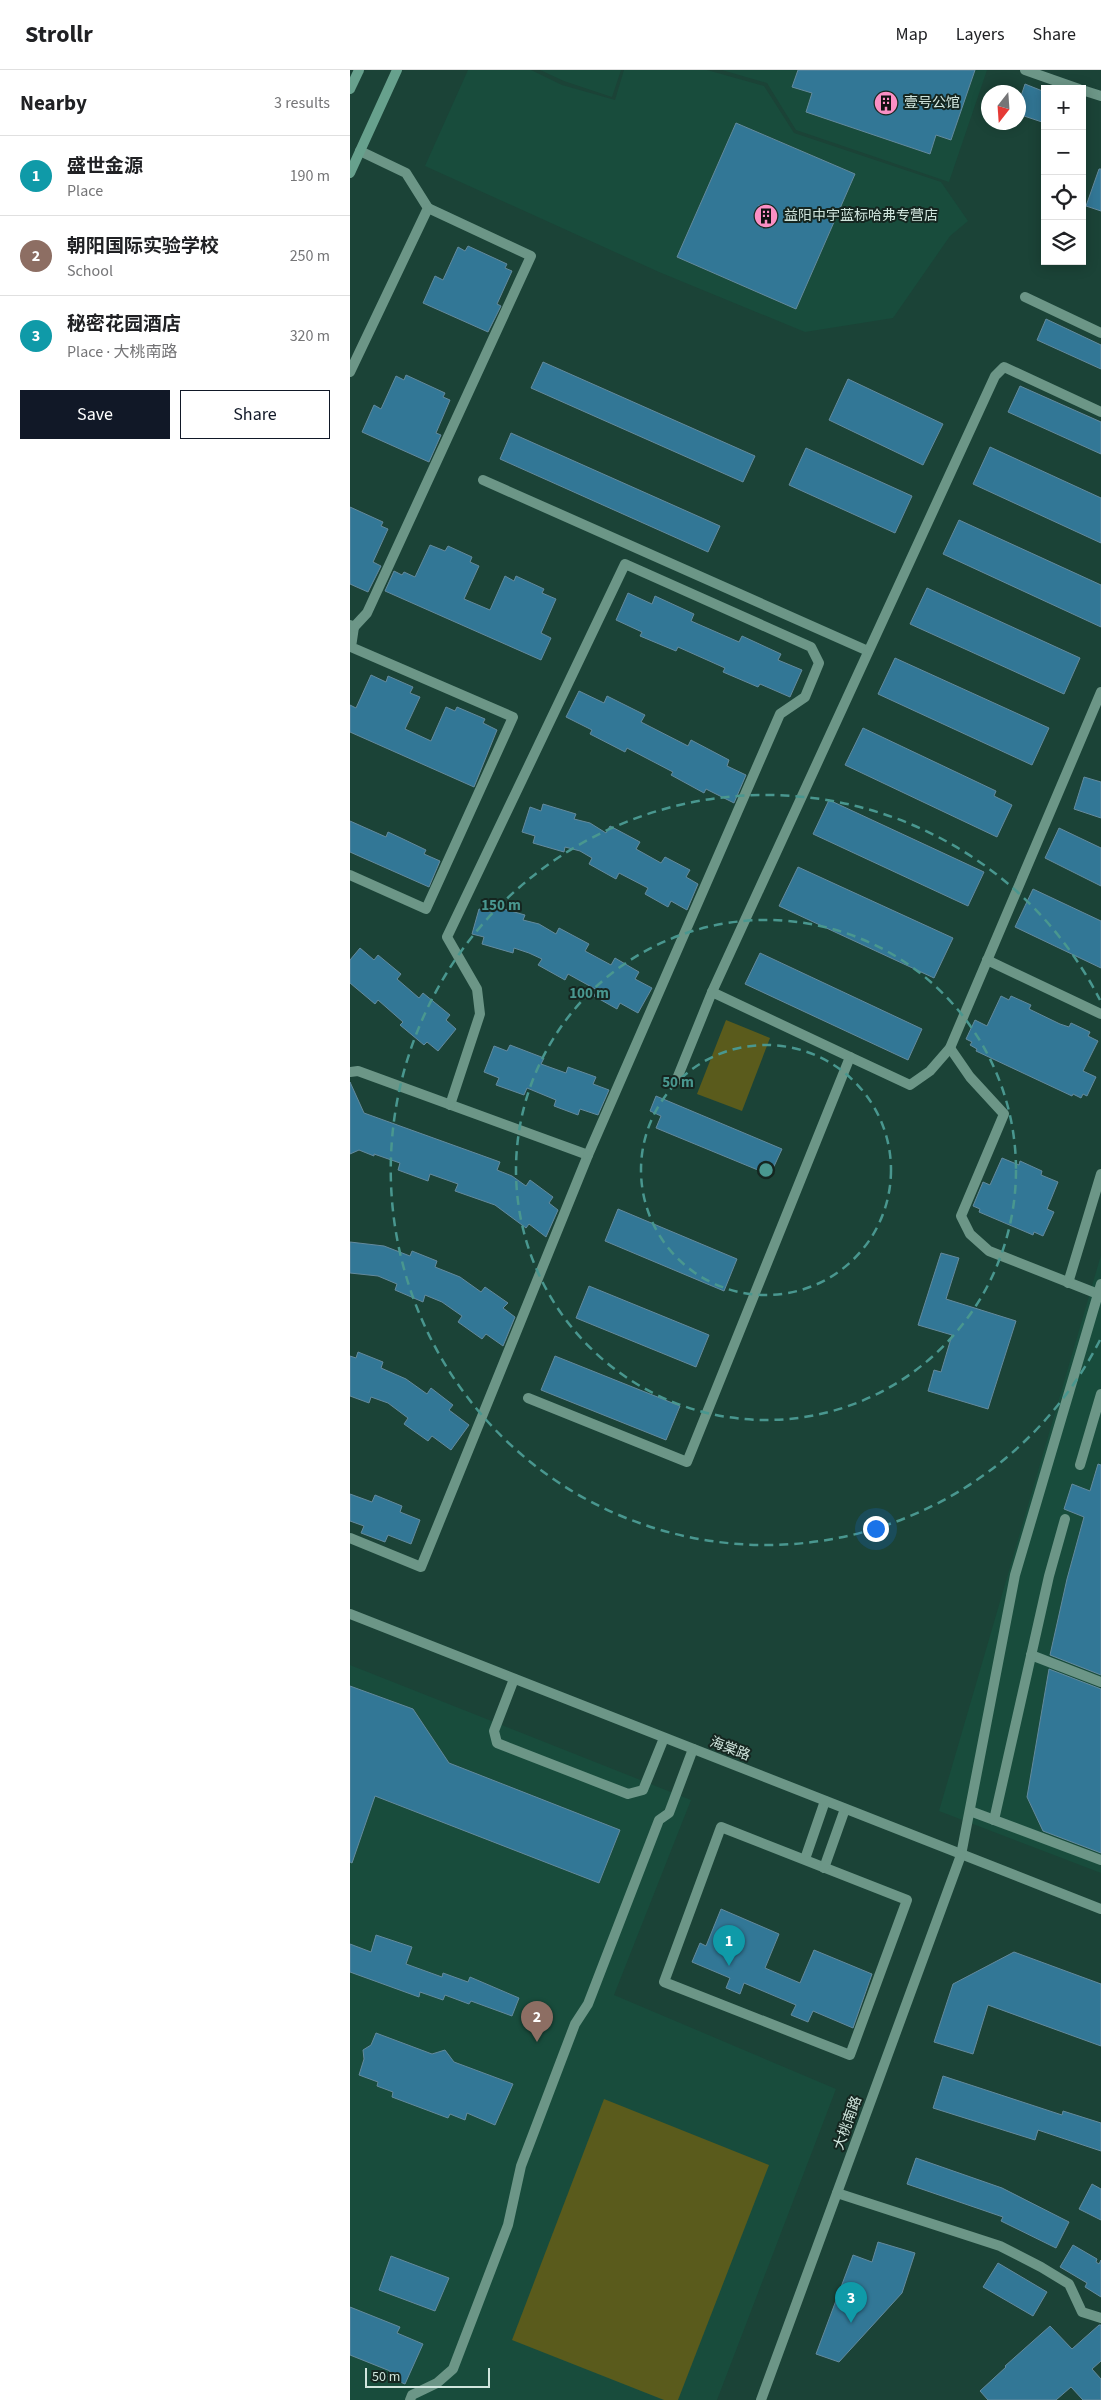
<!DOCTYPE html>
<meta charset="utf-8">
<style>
body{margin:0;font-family:"Source Sans 3","Noto Sans SC",sans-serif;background:#f6f6f6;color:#202124}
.controls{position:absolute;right:15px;top:15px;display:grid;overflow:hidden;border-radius:0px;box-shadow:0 2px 12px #0003}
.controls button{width:45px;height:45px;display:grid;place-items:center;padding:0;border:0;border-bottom:1px solid #e0e0e0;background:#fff;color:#202124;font:25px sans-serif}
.compass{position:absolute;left:631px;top:15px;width:45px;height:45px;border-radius:50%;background:#fff;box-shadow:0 2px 12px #0003;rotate:197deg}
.scale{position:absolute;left:15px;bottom:12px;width:125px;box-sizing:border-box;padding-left:5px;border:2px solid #d0e5dd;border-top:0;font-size:14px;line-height:18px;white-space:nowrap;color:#d0e5dd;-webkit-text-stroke:4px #152620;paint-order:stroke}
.you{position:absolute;left:525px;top:1458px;width:18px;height:18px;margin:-12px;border:4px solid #fff;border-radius:50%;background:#1a73e8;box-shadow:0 0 0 8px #1a73e833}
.badge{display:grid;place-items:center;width:32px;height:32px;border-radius:50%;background:#111827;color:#fff;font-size:16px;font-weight:700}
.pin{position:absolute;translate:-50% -41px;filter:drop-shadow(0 1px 2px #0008)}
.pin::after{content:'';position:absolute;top:26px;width:18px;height:15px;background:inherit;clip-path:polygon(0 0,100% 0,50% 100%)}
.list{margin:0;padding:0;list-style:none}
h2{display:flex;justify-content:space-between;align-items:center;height:65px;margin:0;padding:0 20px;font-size:21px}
h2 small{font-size:16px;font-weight:400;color:#757577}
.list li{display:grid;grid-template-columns:32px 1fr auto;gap:15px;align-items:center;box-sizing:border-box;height:80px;padding:0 20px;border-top:1px solid #e0e0e0}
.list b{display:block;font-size:19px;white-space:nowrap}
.list p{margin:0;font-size:16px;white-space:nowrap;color:#757577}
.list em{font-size:16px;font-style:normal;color:#757577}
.actions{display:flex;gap:10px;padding:15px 20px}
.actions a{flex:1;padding:11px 0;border:1px solid #111827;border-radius:0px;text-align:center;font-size:18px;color:#111827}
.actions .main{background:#111827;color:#fff}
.icon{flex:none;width:28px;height:28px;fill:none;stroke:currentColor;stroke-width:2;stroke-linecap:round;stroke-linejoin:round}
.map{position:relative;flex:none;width:751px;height:2330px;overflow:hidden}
header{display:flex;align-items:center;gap:30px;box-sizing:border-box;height:70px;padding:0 25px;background:#fff;border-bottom:1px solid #e0e0e0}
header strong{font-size:24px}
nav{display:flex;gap:28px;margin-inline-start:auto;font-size:18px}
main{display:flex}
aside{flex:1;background:#fff}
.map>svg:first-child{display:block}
.built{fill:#184c3c}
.green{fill:#5a5b1c}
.building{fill:#327796;stroke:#648a9d}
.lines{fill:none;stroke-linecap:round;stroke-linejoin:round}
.service{stroke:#6c9687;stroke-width:10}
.minor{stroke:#6c9687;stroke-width:10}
.tertiary{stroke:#6c9687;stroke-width:10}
.secondary{stroke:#67a18d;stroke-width:10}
.ring{fill:none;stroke:#49978f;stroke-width:2.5;stroke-dasharray:9 6}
.labels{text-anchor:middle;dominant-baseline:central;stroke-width:4;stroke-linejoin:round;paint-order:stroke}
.poi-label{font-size:14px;fill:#d0e5dd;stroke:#152620;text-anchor:start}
.street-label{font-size:14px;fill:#d0e5dd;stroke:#152620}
.centre{fill:#49978f;stroke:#152620;stroke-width:2.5}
.ring-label{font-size:15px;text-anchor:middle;font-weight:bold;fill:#49978f;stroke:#152620;stroke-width:4;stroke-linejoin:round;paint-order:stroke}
</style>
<header>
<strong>Strollr</strong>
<nav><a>Map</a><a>Layers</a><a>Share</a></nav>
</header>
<main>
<aside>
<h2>Nearby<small>3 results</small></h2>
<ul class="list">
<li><span class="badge" style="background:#0f9aa8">1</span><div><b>盛世金源</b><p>Place</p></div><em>190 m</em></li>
<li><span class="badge" style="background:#8d6e63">2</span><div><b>朝阳国际实验学校</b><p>School</p></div><em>250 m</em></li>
<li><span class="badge" style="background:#0f9aa8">3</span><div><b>秘密花园酒店</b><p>Place · 大桃南路</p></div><em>320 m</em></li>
</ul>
<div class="actions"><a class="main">Save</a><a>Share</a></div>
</aside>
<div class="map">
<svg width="751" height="2330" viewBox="0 0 751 2330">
<rect width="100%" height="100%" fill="#1b4337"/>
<!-- built -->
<g class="built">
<polygon points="118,0 181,0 212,15 265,30 274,0 357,0 414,16 444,63 591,112 618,151 600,166 543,248 455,262 309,202 75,96"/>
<polygon points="190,0 271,0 262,27 214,11"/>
<polygon points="372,0 637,0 599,112 446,60 417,13"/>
<polygon points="751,1185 751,1803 589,1741"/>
<polygon points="0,1595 341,1730 264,1925 486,2019 367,2330 0,2330"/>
</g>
<!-- green -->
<g class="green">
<polygon points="376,950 420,968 392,1041 347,1024"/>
<polygon points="254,2029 419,2095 328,2330 314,2330 162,2270"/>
</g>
<!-- building -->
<g class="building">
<polygon points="448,0 625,0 601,70 586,65 580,84 456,42 462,23 442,17"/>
<polygon points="675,14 695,22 695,53 668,44 668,35"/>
<polygon points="386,53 505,104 446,239 327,187"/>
<polygon points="749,99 751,99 751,141 736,136"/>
<polygon points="118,176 157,194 155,198 162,201 147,234 151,236 138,262 73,233 85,206 93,210 108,177 115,181"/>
<polygon points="696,249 751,275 751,299 687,270"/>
<polygon points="193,292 405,386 393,412 181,318"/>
<polygon points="56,305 95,323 93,327 100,330 86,363 91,365 79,392 12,362 24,335 31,339 46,306 54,310"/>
<polygon points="498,309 593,354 573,395 479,350"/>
<polygon points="670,316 751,352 751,384 658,342"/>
<polygon points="161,363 370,456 358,482 150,389"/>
<polygon points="640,377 751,428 751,473 623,414"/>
<polygon points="456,378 562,426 545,463 439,415"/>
<polygon points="0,437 33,452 31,456 38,459 23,492 31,496 18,522 0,514"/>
<polygon points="609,450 751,515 751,557 593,484"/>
<polygon points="80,475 95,481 98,476 122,487 120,492 129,496 114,529 140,540 155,506 164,511 166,506 194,519 192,523 206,529 191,563 201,568 191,590 35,521 44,501 52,505 54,502 65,507"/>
<polygon points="577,518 730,588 714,624 560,554"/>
<polygon points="278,523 302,534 305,526 344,544 341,551 389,572 392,566 431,584 428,590 452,600 440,627 410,614 408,617 373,602 375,598 328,577 326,581 290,566 292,562 266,550"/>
<polygon points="545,588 699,658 682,695 528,624"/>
<polygon points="21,605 36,612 38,606 63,617 60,623 70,627 55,659 81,671 96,637 105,641 107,637 135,649 133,653 147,660 124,717 0,662 0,635 6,638"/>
<polygon points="229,621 254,633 257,626 295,645 291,652 338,676 341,670 379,690 377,696 396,705 384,733 356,719 354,723 321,705 323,702 277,678 275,682 240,664 242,660 216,647"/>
<polygon points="513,658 646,721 644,726 662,735 647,767 495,695"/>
<polygon points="734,707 751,712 751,748 724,739"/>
<polygon points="479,730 634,802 618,836 463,764"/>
<polygon points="193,734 226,744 224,749 240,753 256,763 260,756 290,772 286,779 311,793 315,787 340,800 336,807 348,814 337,840 321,831 318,837 295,824 298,818 269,803 266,809 239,794 242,788 230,781 215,777 214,782 183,773 185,766 172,762 180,737 191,741"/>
<polygon points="0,751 36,767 38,762 53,769 76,780 74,784 90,791 79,817 0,782"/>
<polygon points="709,758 751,778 751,816 695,788"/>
<polygon points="448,797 603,868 584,908 429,836"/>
<polygon points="683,819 751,851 751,898 665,857"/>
<polygon points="143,836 175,845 173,850 189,854 206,864 209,858 239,874 235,881 261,895 265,888 289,902 285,909 302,918 288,943 270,933 267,939 244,926 247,920 218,904 215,910 188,895 192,889 179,883 164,878 163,883 132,874 134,867 122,864 129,839 141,842"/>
<polygon points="10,878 24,890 28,885 51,904 47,909 69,928 73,923 100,945 96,950 106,959 88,981 77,972 74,975 50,955 53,952 28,930 25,934 0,913 0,890"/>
<polygon points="410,883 572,959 558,990 395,914"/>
<polygon points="651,926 659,930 661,926 681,935 679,939 710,954 719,957 721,953 740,962 738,966 748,971 733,1001 746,1007 737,1026 733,1024 731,1028 723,1024 722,1026 626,981 627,979 620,975 622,972 616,969 625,950 637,956"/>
<polygon points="160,975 194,988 191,994 216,1003 218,997 246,1007 243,1014 259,1020 248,1045 230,1039 228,1045 204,1036 206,1030 177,1018 174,1025 146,1015 149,1008 134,1002 144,976 157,981"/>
<polygon points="0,1012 14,1043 150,1092 147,1100 162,1106 176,1116 180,1110 203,1127 199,1133 208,1140 196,1167 179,1154 176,1158 145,1135 105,1121 108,1114 80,1104 78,1111 48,1100 50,1093 24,1084 24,1086 9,1080 0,1084"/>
<polygon points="306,1026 432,1079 420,1105 306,1058 311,1046 300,1041"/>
<polygon points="652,1088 669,1095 670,1091 692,1101 691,1105 708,1112 697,1139 704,1142 693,1166 684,1162 683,1165 629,1142 630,1139 623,1136 633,1112 640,1115"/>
<polygon points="268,1139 387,1189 374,1221 255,1171"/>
<polygon points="0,1172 34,1176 60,1186 62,1181 87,1191 85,1197 110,1207 131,1222 135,1217 158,1233 153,1238 165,1247 153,1276 136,1264 132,1269 108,1252 112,1246 92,1232 75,1225 73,1232 45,1220 47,1214 28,1206 0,1203"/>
<polygon points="591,1183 609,1188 596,1229 666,1251 638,1339 578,1321 584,1300 591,1302 602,1265 568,1255"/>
<polygon points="239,1216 359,1265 346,1297 226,1248"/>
<polygon points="8,1282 33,1292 31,1298 56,1309 77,1324 81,1318 103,1335 99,1340 119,1355 101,1380 82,1366 78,1371 54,1354 58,1348 38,1333 21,1327 19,1333 0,1326 0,1286 6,1288"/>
<polygon points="205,1286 330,1336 316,1370 191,1320"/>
<polygon points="748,1394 751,1395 751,1605 700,1585 717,1509 734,1447 714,1439 722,1414 740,1421"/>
<polygon points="0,1424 22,1432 25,1425 52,1436 50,1442 70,1450 61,1474 38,1465 35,1472 11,1463 14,1456 0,1451"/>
<polygon points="699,1599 751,1619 751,1783 693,1761 677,1727"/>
<polygon points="0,1616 63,1639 99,1693 270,1760 249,1813 25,1726 2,1793 0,1792"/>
<polygon points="371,1839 429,1864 415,1898 450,1913 464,1880 522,1904 503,1958 463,1941 458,1952 441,1945 446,1935 394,1913 390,1924 376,1918 380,1908 342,1892 350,1873 356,1876"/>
<polygon points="26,1865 62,1877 56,1894 92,1907 93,1903 118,1912 120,1907 169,1928 162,1946 121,1931 119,1934 95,1925 93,1930 70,1922 69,1927 0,1902 0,1874 21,1882"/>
<polygon points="664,1882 751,1914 751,1976 638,1935 623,1984 584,1972 603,1914"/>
<polygon points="26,1963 82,1984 95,1980 104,1992 163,2014 145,2055 117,2043 115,2050 100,2044 98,2048 42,2027 43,2022 27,2016 28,2012 9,2005 14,1989 13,1980 21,1975"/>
<polygon points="593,2006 712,2045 713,2041 751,2053 751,2081 688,2060 685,2070 583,2038"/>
<polygon points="566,2088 652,2118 719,2152 706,2178 651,2151 653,2147 557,2114"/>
<polygon points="742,2114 751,2119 751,2150 729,2139"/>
<polygon points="528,2172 565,2183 552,2223 489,2292 466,2284 503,2185 522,2192"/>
<polygon points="723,2175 747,2189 746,2192 749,2194 751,2190 751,2227 735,2217 737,2213 710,2197"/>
<polygon points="41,2186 99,2208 85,2241 29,2220"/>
<polygon points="648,2193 697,2222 683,2246 633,2217"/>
<polygon points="0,2237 50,2257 47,2263 73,2274 55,2314 38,2307 40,2301 0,2285"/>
<polygon points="749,2255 751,2255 751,2291 742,2299 751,2309 751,2330 733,2330 721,2317 706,2330 638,2330 630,2321 656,2297 655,2296 700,2256 722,2279"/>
</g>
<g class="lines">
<!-- service -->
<g class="service">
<polyline points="675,0 729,19"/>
<polyline points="732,20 751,26"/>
<polyline points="675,227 751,263"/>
<polyline points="730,1395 751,1324"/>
<polyline points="681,1585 751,1612"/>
<polyline points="164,1609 144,1661 147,1673 278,1724 293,1720 314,1668"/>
<polyline points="620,1741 751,1790"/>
<polyline points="644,1750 699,1506 715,1449"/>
<polygon points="371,1757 557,1830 500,1985 314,1912"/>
<polyline points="455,1789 475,1731"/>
<polyline points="474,1798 495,1739"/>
<polyline points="60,2330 62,2325 87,2313 103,2299 158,2155 171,2096 225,1954 238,1934 309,1750 319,1743 343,1679"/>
</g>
<!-- minor -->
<g class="minor">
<polyline points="0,302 78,138 56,103 10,81"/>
<polyline points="133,410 518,581"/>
<polyline points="0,555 4,557 1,577 163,647 76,839 0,805"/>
<polyline points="4,557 17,543 181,186 78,138"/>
<polyline points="637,890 751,944"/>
<polyline points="362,922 645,306 654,297 751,342"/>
<polyline points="600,978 620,1007 654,1044 611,1146 620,1164 639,1181 748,1224"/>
<polyline points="500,987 560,1015 580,1001 600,978 751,622"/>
<polyline points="0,1002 8,1001 238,1085 71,1497 0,1468"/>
<polyline points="100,1035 130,944 127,919 97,867 275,494 461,577 469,593 455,627 430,644 238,1085"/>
<polyline points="718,1213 751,1104"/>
<polyline points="178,1328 337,1392 500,987 362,922 326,1011"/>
<polyline points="611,1785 665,1505 751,1214"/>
<polyline points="487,2123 650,2176 691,2197 719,2214 732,2242 751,2248"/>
</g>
<!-- tertiary -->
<g class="tertiary">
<polyline points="0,1544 751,1839"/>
<polyline points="411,2330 611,1785"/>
</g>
<!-- secondary -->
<g class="secondary">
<polyline points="0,19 9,0"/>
<polyline points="0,103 47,0"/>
</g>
</g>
<!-- distance rings -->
<g class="ring">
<circle cx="416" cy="1100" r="125"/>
<circle cx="416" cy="1100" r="250"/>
<path d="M750 1270A375 375 0 1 1 750 930"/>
</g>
<!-- icons -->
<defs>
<g id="building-disc" transform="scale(1.25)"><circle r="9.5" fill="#fb8fc4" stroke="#152620"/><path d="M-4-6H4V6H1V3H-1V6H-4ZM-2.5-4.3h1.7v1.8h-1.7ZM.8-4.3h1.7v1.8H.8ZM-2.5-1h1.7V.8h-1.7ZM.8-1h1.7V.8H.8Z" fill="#111"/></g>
</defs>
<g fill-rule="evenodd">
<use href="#building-disc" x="536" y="33"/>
<use href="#building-disc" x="416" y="146"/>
</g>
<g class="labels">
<!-- poi labels -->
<g class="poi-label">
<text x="554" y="33">壹号公馆</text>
<text x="434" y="146">益阳中宇蓝标哈弗专营店</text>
</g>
<!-- street labels -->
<g class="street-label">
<text transform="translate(380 1679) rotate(21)">海棠路</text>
<text transform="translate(498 2053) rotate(-70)">大桃南路</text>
</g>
</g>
<circle cx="416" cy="1100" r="8" class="centre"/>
<g class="ring-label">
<text x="151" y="840">150 m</text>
<text x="239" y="928">100 m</text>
<text x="328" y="1017">50 m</text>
</g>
</svg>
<div class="controls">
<button>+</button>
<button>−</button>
<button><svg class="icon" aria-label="locate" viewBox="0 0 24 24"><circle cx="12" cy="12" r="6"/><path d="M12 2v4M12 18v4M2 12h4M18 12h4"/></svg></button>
<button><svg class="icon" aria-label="layers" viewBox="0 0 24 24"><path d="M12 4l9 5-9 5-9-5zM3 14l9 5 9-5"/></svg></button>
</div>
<svg class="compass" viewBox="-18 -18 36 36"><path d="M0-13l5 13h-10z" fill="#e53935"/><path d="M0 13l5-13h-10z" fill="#757577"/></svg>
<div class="scale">50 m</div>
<div class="you"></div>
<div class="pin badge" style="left:379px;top:1896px;background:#0f9aa8">1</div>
<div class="pin badge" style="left:187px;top:1972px;background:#8d6e63">2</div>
<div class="pin badge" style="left:501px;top:2253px;background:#0f9aa8">3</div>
</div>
</main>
